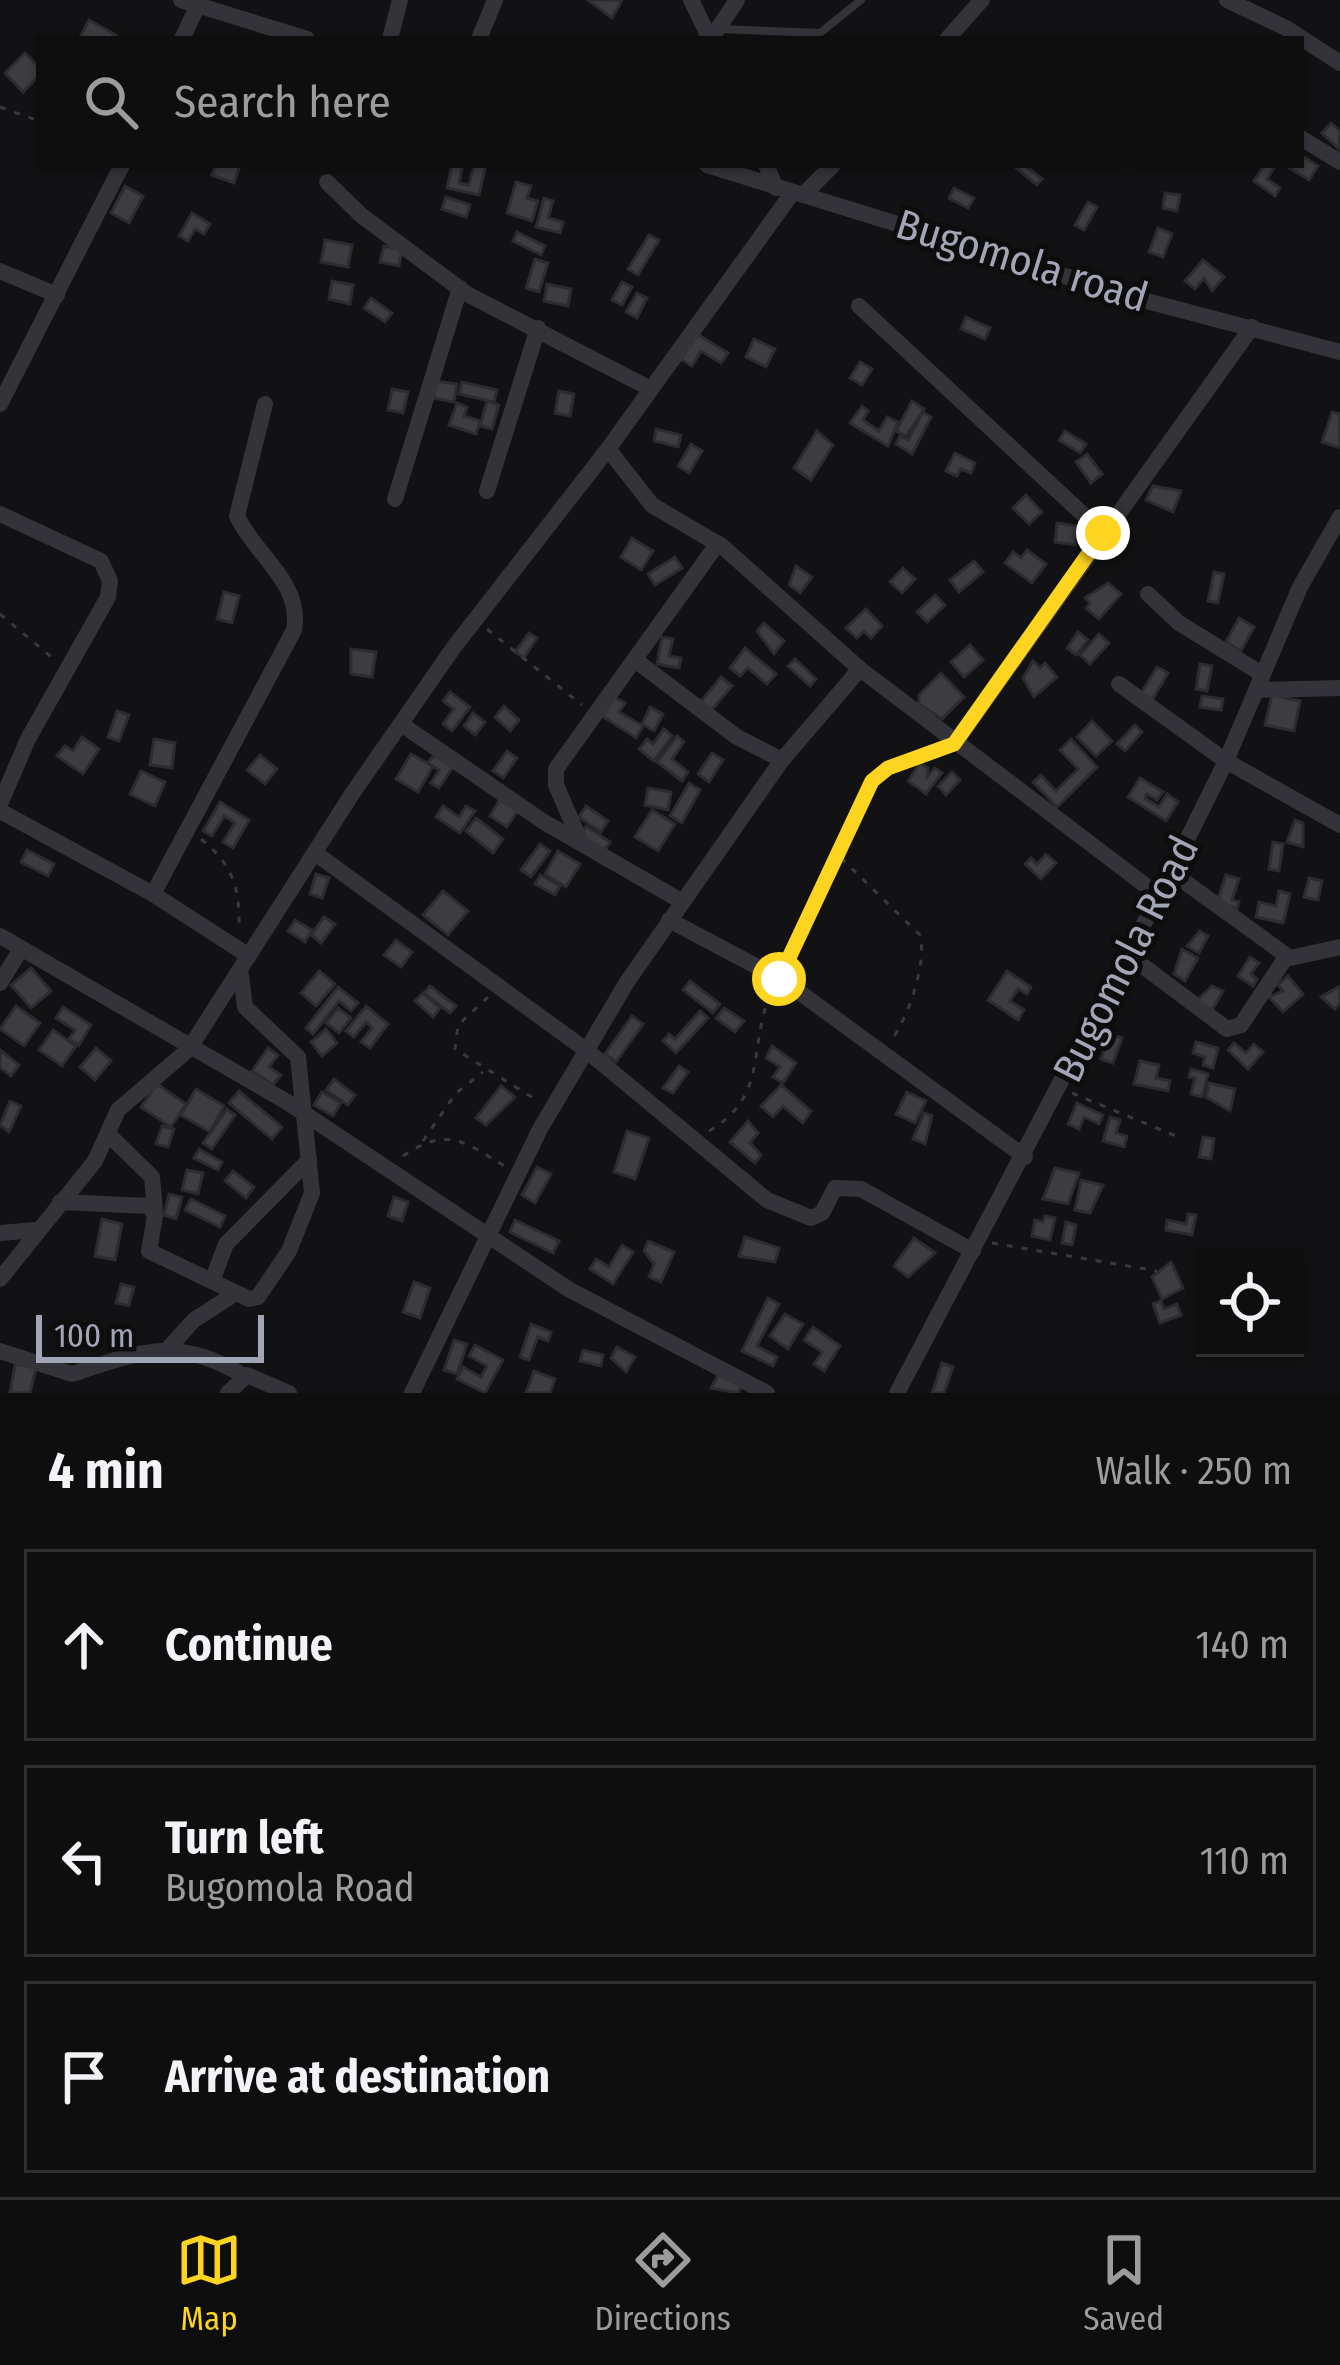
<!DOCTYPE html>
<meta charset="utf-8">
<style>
body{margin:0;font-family:"Fira Sans Condensed",sans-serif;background:#171718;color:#f1f3f6}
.controls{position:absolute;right:36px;bottom:36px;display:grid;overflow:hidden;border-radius:0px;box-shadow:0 3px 9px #0004}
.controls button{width:108px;height:108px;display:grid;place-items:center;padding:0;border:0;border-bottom:3px solid #2e2e2f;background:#0e0e0f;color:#f1f3f6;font:60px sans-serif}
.scale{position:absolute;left:36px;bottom:30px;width:228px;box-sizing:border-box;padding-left:12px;border:6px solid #a2a5b5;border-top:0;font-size:33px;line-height:42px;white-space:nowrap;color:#a2a5b5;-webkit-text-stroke:9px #0d0d0e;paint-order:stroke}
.stop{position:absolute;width:36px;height:36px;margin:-27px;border:9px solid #fdd420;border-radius:50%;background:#fff}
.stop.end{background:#fdd420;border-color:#fff;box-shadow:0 3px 12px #0008}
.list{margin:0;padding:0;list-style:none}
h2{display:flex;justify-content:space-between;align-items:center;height:156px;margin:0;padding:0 48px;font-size:51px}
h2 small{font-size:39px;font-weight:400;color:#9b9c9e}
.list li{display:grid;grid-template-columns:78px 1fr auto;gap:36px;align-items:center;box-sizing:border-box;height:192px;margin:0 24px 24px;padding:0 24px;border:3px solid #2e2e2f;border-radius:0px}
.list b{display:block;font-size:45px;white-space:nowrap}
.list p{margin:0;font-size:39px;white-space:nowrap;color:#9b9c9e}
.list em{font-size:39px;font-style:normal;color:#9b9c9e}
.icon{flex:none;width:66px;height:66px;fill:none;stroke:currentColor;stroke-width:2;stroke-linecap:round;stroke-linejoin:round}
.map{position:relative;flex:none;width:1340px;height:1393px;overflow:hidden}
.search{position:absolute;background:#0e0e0f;box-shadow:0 3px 9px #0004;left:36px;right:36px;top:36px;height:132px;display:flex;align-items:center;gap:30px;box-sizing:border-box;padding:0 42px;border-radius:0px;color:#9b9c9e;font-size:45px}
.sheet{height:804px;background:#0e0e0f}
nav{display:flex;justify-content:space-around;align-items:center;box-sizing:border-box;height:168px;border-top:3px solid #2e2e2f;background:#0e0e0f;font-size:33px;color:#9b9c9e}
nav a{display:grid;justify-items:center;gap:6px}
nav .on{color:#fdd420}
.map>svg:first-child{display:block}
.building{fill:#3c3c41;stroke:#2c2c30;stroke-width:3}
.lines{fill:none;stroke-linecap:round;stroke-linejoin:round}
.path{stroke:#383940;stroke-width:3;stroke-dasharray:6 9;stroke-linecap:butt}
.service{stroke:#333339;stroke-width:8}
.minor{stroke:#333339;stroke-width:16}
.route{stroke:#fdd420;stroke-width:15}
.labels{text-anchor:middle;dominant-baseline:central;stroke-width:10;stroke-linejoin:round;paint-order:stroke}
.street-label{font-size:42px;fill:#a2a5b5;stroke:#0d0d0e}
</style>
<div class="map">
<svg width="1340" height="1393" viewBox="0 0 1340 1393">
<rect width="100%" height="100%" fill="#121214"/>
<!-- building -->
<g class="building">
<polygon points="588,0 622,0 612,18"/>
<polygon points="89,20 116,35 114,39 79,39"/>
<polygon points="25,53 39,67 39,76 23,92 5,73"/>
<polygon points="1331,123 1340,131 1339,149 1322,133"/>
<polygon points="1301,155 1318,166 1309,180 1284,165 1301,165"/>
<polygon points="216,165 240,165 234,183 212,175"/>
<polygon points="452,165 463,165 459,183 469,185 474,165 486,165 479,195 447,188"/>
<polygon points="1025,165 1042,179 1037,185 1015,167"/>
<polygon points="1264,165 1276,165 1267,179 1280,188 1275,196 1254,181"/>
<polygon points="516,182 531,186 527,198 538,201 532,221 507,213"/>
<polygon points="125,186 143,196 129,223 111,213"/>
<polygon points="954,188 974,198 968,208 949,198"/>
<polygon points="1165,193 1180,195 1177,211 1163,208"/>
<polygon points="446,197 470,205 466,217 442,209"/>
<polygon points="544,198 553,201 548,218 563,222 560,233 536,227"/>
<polygon points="1088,202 1097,207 1084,230 1075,225"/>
<polygon points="192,213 210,224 204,234 195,229 188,241 179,236"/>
<polygon points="1158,228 1172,234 1163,257 1149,252"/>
<polygon points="517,232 545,246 541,255 513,241"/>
<polygon points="649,235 659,240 638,275 628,269"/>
<polygon points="325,240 352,245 348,267 321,262"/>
<polygon points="384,246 402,250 399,266 380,262"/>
<polygon points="535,259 548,263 539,292 526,288"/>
<polygon points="1203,260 1224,277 1212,291 1204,278 1195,289 1185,281"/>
<polygon points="332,281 353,285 350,304 329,299"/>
<polygon points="622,282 632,287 622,305 612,300"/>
<polygon points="547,284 571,289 568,306 544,301"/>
<polygon points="637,293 647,298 637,318 626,312"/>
<polygon points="371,298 392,313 385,322 364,308"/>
<polygon points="966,317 990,328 985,339 961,329"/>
<polygon points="697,334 728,353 721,363 701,351 692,366 681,359"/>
<polygon points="754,339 775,349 766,367 746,357"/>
<polygon points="860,362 872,369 862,385 850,378"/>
<polygon points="436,381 457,384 454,402 433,398"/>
<polygon points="462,382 497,390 494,402 459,394"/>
<polygon points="392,389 408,392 403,413 388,410"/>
<polygon points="559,391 574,394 570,416 555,413"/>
<polygon points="487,401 499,405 492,429 480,426"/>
<polygon points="912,401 924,409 906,436 896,431"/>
<polygon points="457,403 467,407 464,416 480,421 476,434 449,425"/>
<polygon points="862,406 868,411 863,420 879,431 887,417 898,422 888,446 850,423"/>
<polygon points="923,412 931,417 912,454 896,444 900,436 908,440"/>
<polygon points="1332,412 1340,414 1340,448 1322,442"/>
<polygon points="656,429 681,435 678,447 654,441"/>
<polygon points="817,431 833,445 811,480 794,468"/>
<polygon points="1065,431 1086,444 1080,453 1059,440"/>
<polygon points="691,444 702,451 689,473 678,466"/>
<polygon points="955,453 975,463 971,473 961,469 957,476 946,471"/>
<polygon points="1087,454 1102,474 1091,483 1076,462"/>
<polygon points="1153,486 1181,491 1173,512 1146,500"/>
<polygon points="1026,495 1042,512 1029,524 1013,508"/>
<polygon points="1057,523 1078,526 1075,545 1055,542"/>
<polygon points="632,538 653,551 641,570 621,557"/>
<polygon points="1027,550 1046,564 1032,583 1005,563 1013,552 1021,558"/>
<polygon points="675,557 682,568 655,585 648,574"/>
<polygon points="974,561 983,572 959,592 950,580"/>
<polygon points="796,566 812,577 800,593 789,585"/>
<polygon points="903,568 915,579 902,593 890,582"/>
<polygon points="1214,572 1224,574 1218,603 1208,601"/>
<polygon points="1108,583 1121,594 1099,619 1086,608 1090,603 1085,598"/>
<polygon points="224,592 239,596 232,623 217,619"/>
<polygon points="935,595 945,605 927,622 917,612"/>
<polygon points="866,609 882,626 871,638 864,631 857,638 846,628"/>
<polygon points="1239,618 1254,627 1241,651 1226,642"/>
<polygon points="764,623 784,641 774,654 757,631"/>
<polygon points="1078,632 1088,640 1076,655 1067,648"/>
<polygon points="529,633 537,638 524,658 515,652"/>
<polygon points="1099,634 1109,643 1090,664 1080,655"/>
<polygon points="662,637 673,639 669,656 681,658 679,668 657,664"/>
<polygon points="970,645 983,660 964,677 951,662"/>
<polygon points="745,648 776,674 767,684 748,668 740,676 730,668"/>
<polygon points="351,649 376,652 372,677 351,674"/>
<polygon points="795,659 816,679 810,686 788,666"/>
<polygon points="1033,661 1040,668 1045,663 1057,677 1034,697 1023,678"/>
<polygon points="1200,664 1212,666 1207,691 1196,689"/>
<polygon points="1157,667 1168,673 1151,702 1140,695"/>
<polygon points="941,673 964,697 942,719 919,704 919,695"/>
<polygon points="721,677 732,686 709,713 699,704"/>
<polygon points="450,692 470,707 452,731 443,724 454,709 443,701"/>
<polygon points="1272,695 1300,701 1294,731 1265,725"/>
<polygon points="1202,696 1223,699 1221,710 1200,707"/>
<polygon points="614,697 625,703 619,712 643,726 636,738 602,716"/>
<polygon points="504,706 519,720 510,731 495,717"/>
<polygon points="650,707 663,714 654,731 642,724"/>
<polygon points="117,711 129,715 119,741 108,737"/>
<polygon points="473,713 485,722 475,735 464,726"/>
<polygon points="1092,721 1112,741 1096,756 1077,737"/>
<polygon points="1135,725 1142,732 1125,751 1117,744"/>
<polygon points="664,729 672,736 654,761 639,749 647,739 653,744"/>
<polygon points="677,736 684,742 672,759 688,772 682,781 657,762"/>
<polygon points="82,737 99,749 83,774 57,756 65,746 73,751"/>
<polygon points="154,739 175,743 172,768 150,765"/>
<polygon points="1071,739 1097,767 1057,807 1033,782 1041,775 1056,791 1078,769 1060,750"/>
<polygon points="507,751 517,758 503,778 493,771"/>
<polygon points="712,753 723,760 709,782 698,774"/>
<polygon points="411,754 433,766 418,792 396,779"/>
<polygon points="260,755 277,769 265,784 247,770"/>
<polygon points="434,755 453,767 439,788 431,783 439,770 428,763"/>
<polygon points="920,763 928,768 927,777 935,768 942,773 926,794 908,781"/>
<polygon points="141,771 165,782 155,806 130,794"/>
<polygon points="952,772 960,780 946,795 938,786"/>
<polygon points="1140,778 1163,792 1157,800 1147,794 1145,798 1159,807 1167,794 1178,802 1166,821 1128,797"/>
<polygon points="689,783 700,790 682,823 670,816"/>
<polygon points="648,788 671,792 668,810 645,805"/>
<polygon points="500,799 518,810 507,827 490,816"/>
<polygon points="220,802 249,820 233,848 223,842 235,823 224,816 212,836 203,831"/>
<polygon points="443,806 459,817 466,806 475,811 460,833 436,817"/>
<polygon points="586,806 608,821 601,832 579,817"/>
<polygon points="652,810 675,824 658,851 635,837"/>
<polygon points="476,818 503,839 493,853 466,831"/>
<polygon points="1295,820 1303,823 1303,847 1287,842"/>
<polygon points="586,826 610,842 604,852 580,835"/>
<polygon points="1273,842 1283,844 1279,871 1269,869"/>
<polygon points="540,844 550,851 531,877 521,870"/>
<polygon points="27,850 54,864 48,876 21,862"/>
<polygon points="558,851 580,864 566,887 545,874"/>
<polygon points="1046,854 1056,863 1041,879 1025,864 1031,858 1037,864"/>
<polygon points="316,874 329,878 322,898 310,894"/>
<polygon points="540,875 560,886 555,895 535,884"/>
<polygon points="1226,875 1239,879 1232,900 1239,902 1237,909 1217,902"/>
<polygon points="1309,878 1322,881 1318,900 1304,897"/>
<polygon points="443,891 468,911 448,935 423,915"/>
<polygon points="1279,891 1290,894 1283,923 1256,917 1259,902 1276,906"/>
<polygon points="324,917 335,924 321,943 311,935"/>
<polygon points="295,920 312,930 305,942 288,931"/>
<polygon points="1200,931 1208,936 1199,953 1187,946"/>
<polygon points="396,940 412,952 401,967 384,955"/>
<polygon points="1182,949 1198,958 1185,981 1174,974"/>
<polygon points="1250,957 1259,963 1251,974 1257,979 1253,986 1238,976"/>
<polygon points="31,968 51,991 31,1008 11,985"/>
<polygon points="319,971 335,984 316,1006 301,993"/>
<polygon points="1007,971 1031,987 1027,994 1018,989 1010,1001 1024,1010 1018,1020 988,1000"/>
<polygon points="1288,976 1303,994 1283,1012 1269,997 1283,991 1278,985"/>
<polygon points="690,981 720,1004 713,1013 683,990"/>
<polygon points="430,986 456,1006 450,1013 424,993"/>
<polygon points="1212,986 1223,991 1211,1012 1194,1003"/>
<polygon points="1340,986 1340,1003 1335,1009 1321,997"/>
<polygon points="338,987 358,1003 351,1011 339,1001 313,1034 306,1028"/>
<polygon points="423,993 440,1008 433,1017 415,1001"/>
<polygon points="16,1006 40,1023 24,1046 0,1029"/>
<polygon points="366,1006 388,1024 370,1048 361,1042 372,1028 366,1022 354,1037 346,1031"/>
<polygon points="63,1007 91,1025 79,1045 69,1039 75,1030 56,1018"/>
<polygon points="338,1008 351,1018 339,1033 326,1023"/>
<polygon points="724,1008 744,1021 735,1032 716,1018"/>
<polygon points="700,1011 708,1018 676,1053 663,1041 669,1034 675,1039"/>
<polygon points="632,1016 643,1024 616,1062 605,1054"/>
<polygon points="326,1029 337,1043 322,1056 311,1042"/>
<polygon points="53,1030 76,1046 62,1066 39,1050"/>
<polygon points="1110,1034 1122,1038 1113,1063 1101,1059"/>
<polygon points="1196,1042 1218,1048 1213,1068 1203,1065 1205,1057 1193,1053"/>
<polygon points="1234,1043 1246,1053 1254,1044 1263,1052 1248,1069 1228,1050"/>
<polygon points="772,1046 796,1063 783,1083 773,1077 780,1067 766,1058"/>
<polygon points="96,1048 111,1061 95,1080 80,1067"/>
<polygon points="268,1048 278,1055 269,1067 281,1075 273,1085 252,1071"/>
<polygon points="0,1050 19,1065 11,1076 0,1068"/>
<polygon points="1140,1061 1159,1065 1156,1078 1170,1081 1168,1091 1134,1084"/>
<polygon points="679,1066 688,1072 673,1093 663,1088"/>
<polygon points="1191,1069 1208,1074 1202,1097 1191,1094 1195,1078 1189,1077"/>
<polygon points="334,1079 355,1095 348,1105 326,1090"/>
<polygon points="1209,1083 1235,1089 1230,1111 1206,1097"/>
<polygon points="157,1084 186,1104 171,1127 141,1107"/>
<polygon points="781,1085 811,1111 803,1123 783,1106 773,1117 761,1106"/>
<polygon points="501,1086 515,1097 486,1125 476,1118"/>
<polygon points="196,1089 224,1106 210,1132 181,1115"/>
<polygon points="239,1091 282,1127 272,1139 229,1103"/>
<polygon points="322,1092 341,1103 333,1116 314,1105"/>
<polygon points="907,1092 926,1101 915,1123 896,1114"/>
<polygon points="10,1101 21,1106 9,1132 0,1125"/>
<polygon points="1077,1103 1103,1115 1099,1124 1084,1117 1079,1129 1068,1124"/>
<polygon points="227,1109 235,1115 212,1149 203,1143"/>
<polygon points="924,1113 932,1116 925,1144 913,1139"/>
<polygon points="1110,1117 1120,1120 1116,1133 1127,1136 1124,1147 1103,1141"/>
<polygon points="748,1121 758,1133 750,1143 761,1155 755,1163 730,1142"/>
<polygon points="162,1126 174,1129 168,1147 156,1144"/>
<polygon points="627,1131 649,1138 635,1179 614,1172"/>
<polygon points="1203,1137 1214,1139 1211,1159 1199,1157"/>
<polygon points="199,1149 222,1162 218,1170 194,1158"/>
<polygon points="537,1167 551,1174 535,1203 522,1195"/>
<polygon points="1055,1168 1079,1173 1068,1204 1043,1199"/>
<polygon points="187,1170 203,1173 198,1194 182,1190"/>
<polygon points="233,1171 254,1187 246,1198 225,1181"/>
<polygon points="1081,1180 1103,1185 1090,1213 1075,1210"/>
<polygon points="169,1194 182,1197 176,1219 164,1215"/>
<polygon points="394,1197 408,1202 402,1221 388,1216"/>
<polygon points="191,1199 225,1216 220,1227 185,1210"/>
<polygon points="1188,1214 1196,1215 1192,1235 1166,1230 1167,1220 1186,1224"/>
<polygon points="1045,1216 1055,1218 1050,1240 1032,1236 1035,1220 1043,1222"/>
<polygon points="102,1219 122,1224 115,1260 95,1256"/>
<polygon points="515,1220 559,1241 553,1253 510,1232"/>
<polygon points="1066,1222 1076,1225 1072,1245 1062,1243"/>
<polygon points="745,1237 779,1248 775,1262 739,1256"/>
<polygon points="914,1238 935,1253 908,1277 894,1266"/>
<polygon points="648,1241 674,1252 661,1282 649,1277 654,1264 644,1251"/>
<polygon points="622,1245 633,1252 613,1284 590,1269 596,1259 609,1267"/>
<polygon points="1171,1262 1183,1288 1162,1299 1152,1277"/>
<polygon points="414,1282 430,1288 420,1318 403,1312"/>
<polygon points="121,1284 134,1287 129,1306 116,1303"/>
<polygon points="768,1298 779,1304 757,1346 777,1357 773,1366 742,1351"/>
<polygon points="1161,1301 1164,1309 1177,1304 1181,1315 1160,1323 1153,1304"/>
<polygon points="785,1314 803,1324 788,1349 770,1336"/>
<polygon points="531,1324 551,1332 548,1341 538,1337 529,1360 520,1357"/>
<polygon points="813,1327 840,1346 824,1371 814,1364 822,1352 804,1340"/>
<polygon points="454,1340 467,1344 457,1374 444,1370"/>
<polygon points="475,1345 503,1360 485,1393 457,1379 463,1367 481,1377 487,1366 469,1356"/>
<polygon points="617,1347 635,1357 626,1372 611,1358"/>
<polygon points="583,1350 603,1355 601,1366 580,1361"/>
<polygon points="942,1363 953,1367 944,1393 932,1393"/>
<polygon points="15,1364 36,1368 30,1393 10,1393"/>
<polygon points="534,1371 555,1379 550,1393 526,1393"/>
<polygon points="719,1374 742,1385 738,1393 711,1388"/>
</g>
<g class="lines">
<!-- path -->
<g class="path">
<polyline points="0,107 39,121"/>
<polyline points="1126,165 1129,168"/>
<polyline points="0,614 56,661"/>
<polyline points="487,629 582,705"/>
<path d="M 201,839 C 233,865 240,888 239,929"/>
<path d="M 841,858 L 920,935 C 927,965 908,1017 891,1041"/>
<polyline points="786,967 872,781 888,768 936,749"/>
<polyline points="488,997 458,1025 455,1049 538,1101"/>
<polyline points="1072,1093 1183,1139"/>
<path d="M 709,1131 C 768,1096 748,1051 770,994"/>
<polyline points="423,1141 456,1093 483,1072"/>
<path d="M 403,1156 C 447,1126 464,1141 506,1167"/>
<polyline points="992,1243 1157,1271"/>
</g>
<!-- service -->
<polyline class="service" points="719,29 820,33 861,0"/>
<!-- minor -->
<g class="minor">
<polyline points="181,0 307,39"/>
<polyline points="691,0 710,39"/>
<polyline points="1227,0 1286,28 1340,63"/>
<polyline points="182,39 198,5"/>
<polyline points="390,39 400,0"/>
<polyline points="479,39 495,0"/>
<polyline points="711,39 737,0"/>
<polyline points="947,39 982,0"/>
<polyline points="1301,138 1340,162"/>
<polyline points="707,165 1139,299 1340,352"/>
<polyline points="766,165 776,188"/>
<polyline points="327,182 362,216 467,294 651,389"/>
<polyline points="805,193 833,165"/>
<polyline points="0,271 57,295"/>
<polyline points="859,306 1103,533"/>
<polyline points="0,404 122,165"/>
<polyline points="608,449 652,505 723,547 860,669 1158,895"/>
<polyline points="487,491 538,328"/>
<polyline points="395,499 460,288"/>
<polyline points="0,514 101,561 110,581 108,597 28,739 0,804"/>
<polyline points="1148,594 1179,623 1262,674"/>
<polyline points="635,660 737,737 782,760"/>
<polyline points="1119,684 1226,761 1340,825"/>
<polyline points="1256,690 1340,688"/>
<polyline points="401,724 544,822 681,901"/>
<polyline points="954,744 1252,327"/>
<polyline points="0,811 153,894 249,956"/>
<polyline points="581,843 556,785 556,769 718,543"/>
<polyline points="315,853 586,1050 767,1200 811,1218 822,1213 835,1188 861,1189 973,1251"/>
<polyline points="1171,872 1290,958 1340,947"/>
<path d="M 153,894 L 294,630 C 303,583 254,554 237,516 L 265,404"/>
<polyline points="669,920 784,981 1025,1157"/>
<polyline points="0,936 287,1102 570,1290 767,1393"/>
<polyline points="1127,954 1227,1029 1241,1025 1286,957"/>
<polyline points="0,983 21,949"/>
<polyline points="108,1134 152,1177 155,1211"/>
<polyline points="60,1202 149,1206 155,1216 149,1251 249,1299 258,1297 289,1251 312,1193 298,1057 245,1007 241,975"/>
<polyline points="0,1233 36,1230"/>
<polyline points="0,1279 95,1161 118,1110 189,1049 352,794 454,647 608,449 793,192"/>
<polyline points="212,1281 226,1244 309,1160"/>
<path d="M 0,1351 L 72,1374 C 140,1352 177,1335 244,1376"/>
<polyline points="165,1352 194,1320 236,1293"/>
<polyline points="228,1393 247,1375 289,1393"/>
<polyline points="412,1393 540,1129 627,982 782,760 860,669"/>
<polyline points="897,1393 1171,872 1226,761 1300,587 1340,517"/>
</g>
</g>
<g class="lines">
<!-- route -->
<polyline class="route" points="779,979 872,781 888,768 954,744 1103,533"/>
</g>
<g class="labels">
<!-- street labels -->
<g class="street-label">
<text transform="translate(1022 261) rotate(17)">Bugomola road</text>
<text transform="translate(1126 959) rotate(-63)">Bugomola Road</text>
</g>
</g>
</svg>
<div class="controls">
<button><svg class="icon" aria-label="locate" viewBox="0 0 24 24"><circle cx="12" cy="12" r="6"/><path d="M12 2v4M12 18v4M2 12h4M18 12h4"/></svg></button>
</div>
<div class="scale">100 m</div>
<div class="stop" style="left:779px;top:979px"></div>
<div class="stop end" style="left:1103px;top:533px"></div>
<div class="search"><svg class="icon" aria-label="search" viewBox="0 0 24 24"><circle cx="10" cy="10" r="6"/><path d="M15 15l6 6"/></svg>Search here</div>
</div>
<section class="sheet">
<h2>4 min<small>Walk · 250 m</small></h2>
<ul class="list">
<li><svg class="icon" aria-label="ahead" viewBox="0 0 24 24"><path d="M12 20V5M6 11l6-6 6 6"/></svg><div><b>Continue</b></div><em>140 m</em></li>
<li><svg class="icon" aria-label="left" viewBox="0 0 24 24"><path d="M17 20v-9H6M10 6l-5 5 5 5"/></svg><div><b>Turn left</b><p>Bugomola Road</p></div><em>110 m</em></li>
<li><svg class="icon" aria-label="arrive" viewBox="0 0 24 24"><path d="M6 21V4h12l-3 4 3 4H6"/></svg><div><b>Arrive at destination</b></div></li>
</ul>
</section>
<nav>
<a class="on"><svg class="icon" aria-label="map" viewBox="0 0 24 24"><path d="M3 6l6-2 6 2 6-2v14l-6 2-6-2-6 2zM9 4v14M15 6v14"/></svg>Map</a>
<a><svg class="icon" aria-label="directions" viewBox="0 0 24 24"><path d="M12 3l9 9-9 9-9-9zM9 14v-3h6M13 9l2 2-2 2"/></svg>Directions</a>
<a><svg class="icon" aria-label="saved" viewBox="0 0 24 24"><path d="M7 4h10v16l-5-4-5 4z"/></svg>Saved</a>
</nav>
